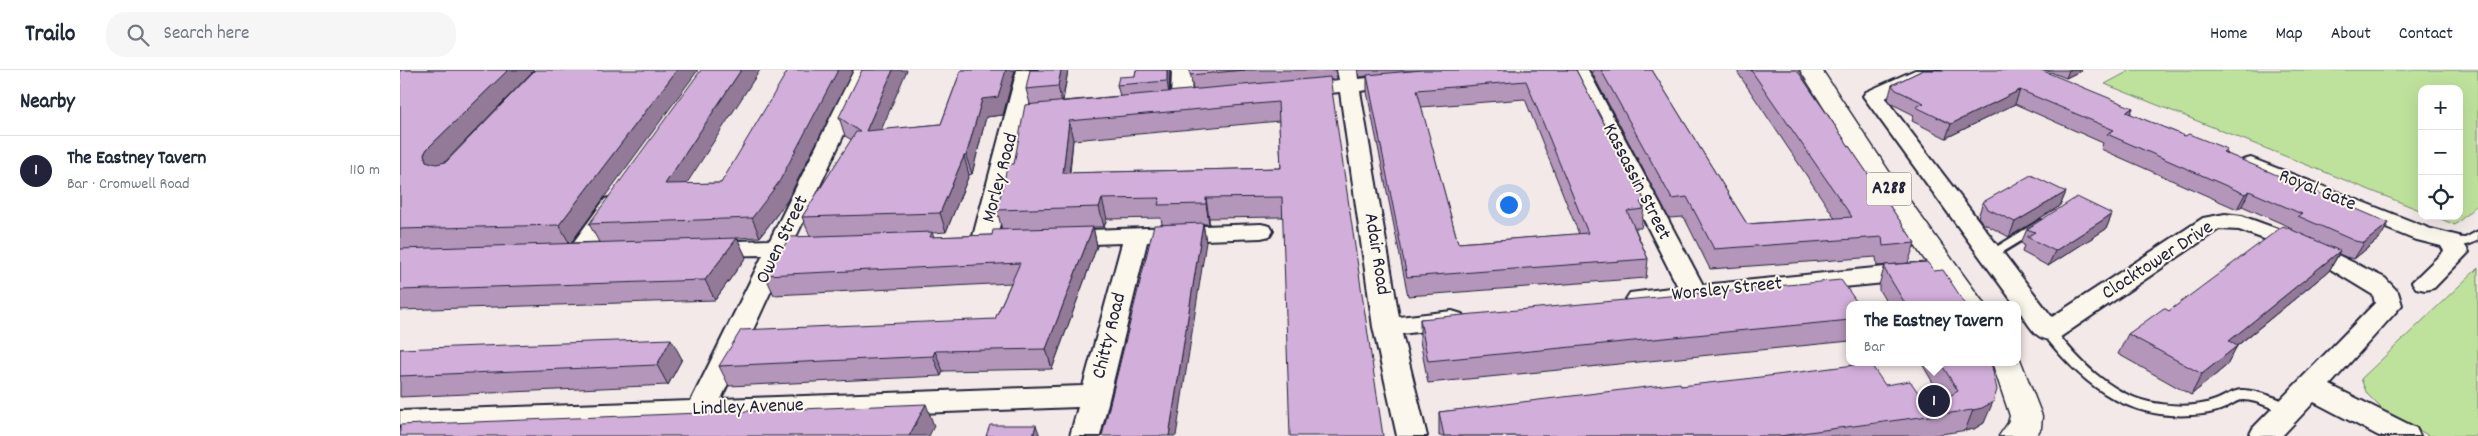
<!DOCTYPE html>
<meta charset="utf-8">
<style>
body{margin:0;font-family:Dekko,sans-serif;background:#f6f6f7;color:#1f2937}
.controls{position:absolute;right:15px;top:15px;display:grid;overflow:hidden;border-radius:10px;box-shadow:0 5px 20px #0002}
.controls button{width:45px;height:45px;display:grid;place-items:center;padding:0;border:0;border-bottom:1px solid #e0e1e3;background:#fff;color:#1f2937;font:25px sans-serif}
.you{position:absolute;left:1108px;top:134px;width:18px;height:18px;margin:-12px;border:4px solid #fff;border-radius:50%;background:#1a73e8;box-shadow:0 0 0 8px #1a73e833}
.badge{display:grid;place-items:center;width:32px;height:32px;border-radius:50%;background:#22223b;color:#fff;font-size:16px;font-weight:700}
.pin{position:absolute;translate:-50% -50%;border:2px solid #fff;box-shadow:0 1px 5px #0006}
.popup{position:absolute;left:1446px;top:231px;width:175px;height:65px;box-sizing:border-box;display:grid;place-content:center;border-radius:10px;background:#fff;filter:drop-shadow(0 1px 4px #0005);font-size:16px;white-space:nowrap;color:#747a83}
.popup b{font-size:19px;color:#1f2937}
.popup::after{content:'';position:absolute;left:50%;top:100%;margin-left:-10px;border:10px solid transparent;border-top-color:#fff}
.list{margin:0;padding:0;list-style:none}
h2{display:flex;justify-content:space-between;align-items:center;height:65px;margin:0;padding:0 20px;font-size:21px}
h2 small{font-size:16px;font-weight:400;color:#747a83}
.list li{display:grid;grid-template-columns:32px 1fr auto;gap:15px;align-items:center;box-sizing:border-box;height:70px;padding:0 20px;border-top:1px solid #e0e1e3}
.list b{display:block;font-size:19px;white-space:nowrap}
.list p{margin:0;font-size:16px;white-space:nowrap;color:#747a83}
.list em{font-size:16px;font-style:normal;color:#747a83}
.icon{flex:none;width:28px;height:28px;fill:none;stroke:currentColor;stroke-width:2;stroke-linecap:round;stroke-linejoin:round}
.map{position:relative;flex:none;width:2078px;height:366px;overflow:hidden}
header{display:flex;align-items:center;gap:30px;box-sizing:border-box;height:70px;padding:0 25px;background:#fff;border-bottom:1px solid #e0e1e3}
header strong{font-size:24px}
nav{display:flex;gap:28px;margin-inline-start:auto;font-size:18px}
.search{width:350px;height:45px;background:#f6f6f7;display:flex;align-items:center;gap:12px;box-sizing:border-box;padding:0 18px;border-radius:20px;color:#747a83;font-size:19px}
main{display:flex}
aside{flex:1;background:#fff}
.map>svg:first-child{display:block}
.green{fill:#bee29c;stroke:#70826c}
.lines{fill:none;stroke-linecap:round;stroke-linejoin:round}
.service-casing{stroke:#22223b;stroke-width:4}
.minor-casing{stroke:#22223b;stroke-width:4}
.primary-casing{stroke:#22223b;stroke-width:3}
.service{fill:#fbf7ec;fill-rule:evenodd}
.minor{fill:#fbf7ec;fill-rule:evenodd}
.primary{fill:#fbf7ec;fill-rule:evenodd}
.wall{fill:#b596bb;stroke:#22223b;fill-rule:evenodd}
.shaded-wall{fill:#937a99;stroke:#22223b}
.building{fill:#d2afda;stroke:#22223b;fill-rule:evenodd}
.labels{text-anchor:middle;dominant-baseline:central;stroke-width:4;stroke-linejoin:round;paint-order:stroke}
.shield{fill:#fbf7ec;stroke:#636270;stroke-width:1}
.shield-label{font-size:19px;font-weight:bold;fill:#22223b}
.street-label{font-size:20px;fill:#22223b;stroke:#fbf7ec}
</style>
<header>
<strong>Trailo</strong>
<div class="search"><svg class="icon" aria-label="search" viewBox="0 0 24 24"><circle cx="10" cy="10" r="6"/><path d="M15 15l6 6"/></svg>Search here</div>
<nav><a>Home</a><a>Map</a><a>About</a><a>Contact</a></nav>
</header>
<main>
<aside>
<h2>Nearby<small></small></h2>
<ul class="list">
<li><span class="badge">1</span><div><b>The Eastney Tavern</b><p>Bar · Cromwell Road</p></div><em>110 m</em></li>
</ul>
</aside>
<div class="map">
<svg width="2078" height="366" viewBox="0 0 2078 366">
<rect width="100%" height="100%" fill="#f3e9e8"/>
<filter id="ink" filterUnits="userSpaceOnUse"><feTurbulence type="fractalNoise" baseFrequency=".02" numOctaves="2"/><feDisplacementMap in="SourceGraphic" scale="10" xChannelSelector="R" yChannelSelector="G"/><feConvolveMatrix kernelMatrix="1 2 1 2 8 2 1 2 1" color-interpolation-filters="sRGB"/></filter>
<g filter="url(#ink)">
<!-- green -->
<g class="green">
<polygon points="1731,0 2078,0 2078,134 2055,155 2034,146 2059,146 2059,19 2022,19 2022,141 1705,14"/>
<polygon points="2078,198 2078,366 2030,366 1987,344 1967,324 1961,309"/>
</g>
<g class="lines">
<!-- service casing -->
<g class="service-casing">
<g id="service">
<polygon points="1640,150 1644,151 1646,154 1644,157 1595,187 1591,188 1585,184"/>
<path d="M 2078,161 L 2078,170 C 2069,176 2052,179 2044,171 L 2050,167 L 2065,168 Z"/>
<path d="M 1649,258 L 1654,259 C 1678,290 1709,323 1749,332 C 1768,336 1794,338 1813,331 C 1823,328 1831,321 1841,320 C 1852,319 1892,331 1897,340 L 1895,344 L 1890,345 C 1875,341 1859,330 1843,330 C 1836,330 1831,335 1825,338 C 1819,341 1811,343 1803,344 C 1732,353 1686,319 1644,265 L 1642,262 L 1644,259 Z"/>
</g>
</g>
<!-- minor casing -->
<g class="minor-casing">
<g id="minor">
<polygon points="454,0 474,0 395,169 426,171 429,176 426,181 388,184 321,329 683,316 722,173 661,175 652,173 649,168 652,163 661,161 861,154 870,156 873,161 870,166 861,168 747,172 700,366 670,366 678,337 0,363 0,341 291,331 363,185 307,186 298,184 295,179 298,174 307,172 370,170"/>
<polygon points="617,0 637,0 628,39 657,36 664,38 667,42 664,46 625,52 596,170 593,175 584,177 575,175 572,170"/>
<polygon points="772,0 792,0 791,30 788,34 781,36 774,34 771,30"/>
<polygon points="937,0 957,0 958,9 1000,5 1007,7 1010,11 1007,15 960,21 999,247 1052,241 1062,244 1065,250 1062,256 1002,264 1027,366 997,366 973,257 940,22 898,26 891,24 888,20 891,16 939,10"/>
<polygon points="1168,0 1188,0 1303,215 1515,194 1524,196 1528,202 1524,208 1515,210 1239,237 1230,235 1226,229 1230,223 1278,217"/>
<path d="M 1515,0 L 1541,0 L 1538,4 L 1485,28 L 1652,247 L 1803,148 L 1825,144 L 1842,146 L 1905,169 L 1985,208 L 1998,222 L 2002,235 L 1930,315 L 2016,358 L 2020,366 L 1979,366 L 1914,332 L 1882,366 L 1849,366 L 1853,358 L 1975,233 L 1973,225 L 1932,200 L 1867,170 L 1839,160 L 1819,159 L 1659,268 C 1636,275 1630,255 1618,239 L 1618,235 L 1615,235 L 1463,26 L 1466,22 Z"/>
<polygon points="1851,88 2031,159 2059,166 2069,182 2034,218 2025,220 2016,218 2012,212 2044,181 2041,176 2013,169 1843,100 1840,95 1843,90"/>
<polygon points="213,127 221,129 225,134 188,187 179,190 170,187 167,182 170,177 205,129"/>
</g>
</g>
<!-- primary casing -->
<g class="primary-casing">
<g id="primary">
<polygon points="1400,0 1422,0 1494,109 1585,235 1556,235 1471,112"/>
<polygon points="1618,284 1642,346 1641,358 1636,366 1599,366 1608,353 1610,346 1592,292 1618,292"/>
</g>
</g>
<!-- service -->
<use href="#service" class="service"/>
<!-- minor -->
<use href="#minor" class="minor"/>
<!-- primary -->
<use href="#primary" class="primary"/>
</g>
<!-- wall -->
<g class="wall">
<polygon points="0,0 134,0 44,92 46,92 135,0 171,173 199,172 189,154 287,114 321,113 387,131 360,167 337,168 346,187 315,230 0,240"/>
<path d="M 561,0 L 615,0 L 603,45 L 586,47 L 572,104 L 569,105 L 546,162 L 532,163 L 534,167 L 592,165 L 602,160 L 597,140 L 614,94 L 630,34 L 626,19 L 668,0 L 663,31 L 720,26 L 717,15 L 735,6 L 736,0 L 770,0 L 769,22 L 793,20 L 790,0 L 936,0 L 937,9 L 931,10 L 882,147 L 809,148 L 809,154 L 803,154 L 806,172 L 762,154 L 761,148 L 707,149 L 704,157 L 693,157 L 697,176 L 652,299 L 543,301 L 541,306 L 329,316 L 319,296 L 595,249 L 611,213 L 374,225 L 365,205 L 410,166 L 402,147 L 452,70 L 445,66 L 439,47 L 481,60 L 541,54 ZM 879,51 L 881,98 L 670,103 L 673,70 Z"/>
<path d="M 958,0 L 1176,0 L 1245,131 L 1241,158 L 1235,158 L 1248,189 L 1246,208 L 1008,226 L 967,22 L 967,6 L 960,7 ZM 1125,29 L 1179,164 L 1058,173 L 1021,37 Z"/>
<polygon points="1192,0 1252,0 1347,154 1435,148 1338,3 1339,0 1397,0 1515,173 1508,193 1477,196 1476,187 1310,199 1284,147 1269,148 1192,3"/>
<polygon points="1523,0 1733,38 1730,44 1785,66 1827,79 1825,83 1980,168 1954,189 1946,187 1939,184 1929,201 1837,276 1826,296 1791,325 1718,284 1728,264 1769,241 1892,158 1842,136 1837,139 1701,79 1703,73 1615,34 1546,68 1512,51 1514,45 1492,34 1488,29 1492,15"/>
<polygon points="1645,0 1682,0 1666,8"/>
<polygon points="1666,122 1660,136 1609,167 1583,153 1578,147 1583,132"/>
<polygon points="1712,144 1706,159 1648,196 1622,182 1624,175 1621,173 1627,159"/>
<polygon points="1485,195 1534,201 1566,235 1488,235 1479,220 1479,215"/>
<polygon points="1450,235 1450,271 1028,313 1020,271 1020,249"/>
<polygon points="0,279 282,289 268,315 0,327"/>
<polygon points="1521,292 1591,292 1584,353 1574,359 1528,366 1039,366 1039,342 1281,316 1485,315 1529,338 1543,330"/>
</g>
<!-- shaded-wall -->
<g class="shaded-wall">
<polygon points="108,0 134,0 39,98 26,91 24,84 27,79"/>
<polygon points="277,0 298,0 170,174 159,155"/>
<polygon points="341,0 360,0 274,133 265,114"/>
<polygon points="438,0 453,0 387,131 360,167 352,148"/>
<polygon points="493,0 507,0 473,79 466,61"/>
<polygon points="606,0 615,0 603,45 586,47 572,104 566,86 582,29"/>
<polygon points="661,0 668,0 662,34 658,16"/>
<polygon points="767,0 770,0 769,24 767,11"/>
<polygon points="1669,0 1682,0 1666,8"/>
<polygon points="1620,20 1615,34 1546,68 1551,54"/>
<polygon points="1733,38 1727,52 1726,42"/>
<polygon points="669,51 673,70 667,122 663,103"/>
<polygon points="564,86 569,105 546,162 540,143"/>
<polygon points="1849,121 1842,136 1837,139 1845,124"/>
<polygon points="1666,122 1660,136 1609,167 1615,152"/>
<polygon points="806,128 809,148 809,154 806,134"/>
<polygon points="702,129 707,149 704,157 699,137"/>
<polygon points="1712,144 1706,159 1648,196 1655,181"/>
<polygon points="803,153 806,172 776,366 769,366"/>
<polygon points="1989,153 1980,168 1954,189 1964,173"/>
<polygon points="693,157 697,176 652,299 646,279"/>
<polygon points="337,168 346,187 315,230 305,210"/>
<polygon points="1940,181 1929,201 1818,291 1829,271"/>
<polygon points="271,269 282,289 268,315 257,295"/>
<polygon points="1837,276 1826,296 1791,325 1802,304"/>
<polygon points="535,281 543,301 541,306 533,286"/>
<polygon points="1593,332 1584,353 1574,359 1565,361 1573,340"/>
<polygon points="526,334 534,356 529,366 509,366"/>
<polygon points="636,355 640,366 633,366"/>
</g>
<!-- building -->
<g class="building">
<polygon points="0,0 108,0 27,79 24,84 26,91 36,94 46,92 135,0 277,0 159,155 0,159"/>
<polygon points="301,0 341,0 265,114 321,113 388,0 438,0 379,112 352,148 189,154"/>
<polygon points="462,0 493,0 466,61 541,54 561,0 606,0 598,27 582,29 566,86 564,86 540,143 402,147 456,62 460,62 439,47"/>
<polygon points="630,0 661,0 658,16 626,19"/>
<polygon points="736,0 767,0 767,11 717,15 719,7 735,6"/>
<polygon points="790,0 845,0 790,5"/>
<path d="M 1022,0 L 1176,0 L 1245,131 L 1240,132 L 1244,139 L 1227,141 L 1248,189 L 1007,207 L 967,5 ZM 1126,11 L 1188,163 L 1058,173 L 1017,20 Z"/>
<polygon points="1201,0 1252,0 1347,154 1452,147 1351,0 1397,0 1515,173 1483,176 1482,167 1314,179 1287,127 1272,129"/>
<polygon points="1523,0 1641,0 1733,38 1726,42 1785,66 1789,64 1827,79 1823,82 1989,153 1964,173 1955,171 1898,146 1902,144 1849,121 1845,124 1707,64 1714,60 1620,20 1551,54 1516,37 1524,33 1496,20 1492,15"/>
<path d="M 930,7 L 983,366 L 890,366 L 882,127 L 806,128 L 806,134 L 758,135 L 760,128 L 702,129 L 699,137 L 597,140 L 608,94 L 614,94 L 625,35 ZM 878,32 L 881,98 L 663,103 L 669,51 Z"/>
<polygon points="1631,105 1666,122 1615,152 1588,139 1583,132"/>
<polygon points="1677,127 1712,144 1655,181 1627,167 1635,162 1627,159"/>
<polygon points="803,153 769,366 702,366 754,155"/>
<polygon points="1883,156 1940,181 1829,271 1837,276 1802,304 1728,264 1764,238 1769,241"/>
<polygon points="693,157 646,279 535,281 533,286 319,296 341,260 595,249 620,193 365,205 390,167 532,162 530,167 592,165 593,160"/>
<polygon points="337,168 305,210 0,220 0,179"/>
<polygon points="1527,192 1534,201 1543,200 1566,235 1506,235 1485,200 1485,195"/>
<polygon points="1441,210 1459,235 1450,235 1450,250 1028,291 1020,249"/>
<polygon points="271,269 257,295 0,306 0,279"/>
<polygon points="1540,292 1591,292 1597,320 1593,332 1582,338 1573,340 1379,366 1044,366 1039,342 1280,313 1281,316 1345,309 1470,293 1485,315 1510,311 1529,338 1558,321"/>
<polygon points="526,334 509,366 0,366 0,355"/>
<polygon points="590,355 636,355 633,366 586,366"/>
</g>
</g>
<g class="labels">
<!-- shield labels -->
<rect class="shield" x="1466.5" y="102.5" width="45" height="33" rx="4"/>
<g class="shield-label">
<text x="1489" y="119">A288</text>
</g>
<!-- street labels -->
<g class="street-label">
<text transform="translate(601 108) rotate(-75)">Morley Road</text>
<text transform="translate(1236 112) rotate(63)">Kassassin Street</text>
<text transform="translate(1917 121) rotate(22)">Royal Gate</text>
<text transform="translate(383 170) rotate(-64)">Owen Street</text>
<text transform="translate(976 184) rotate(81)">Adair Road</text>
<text transform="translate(1758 191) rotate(-33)">Clocktower Drive</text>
<text transform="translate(1327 220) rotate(-6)">Worsley Street</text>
<text transform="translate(710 266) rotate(-76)">Chitty Road</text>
<text transform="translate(348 338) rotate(-2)">Lindley Avenue</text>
</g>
</g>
</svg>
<div class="controls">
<button>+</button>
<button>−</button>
<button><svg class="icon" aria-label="locate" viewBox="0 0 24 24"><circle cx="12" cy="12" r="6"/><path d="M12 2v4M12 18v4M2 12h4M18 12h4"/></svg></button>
</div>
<div class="you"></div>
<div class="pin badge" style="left:1534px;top:331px">1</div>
<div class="popup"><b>The Eastney Tavern</b>Bar</div>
</div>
</main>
